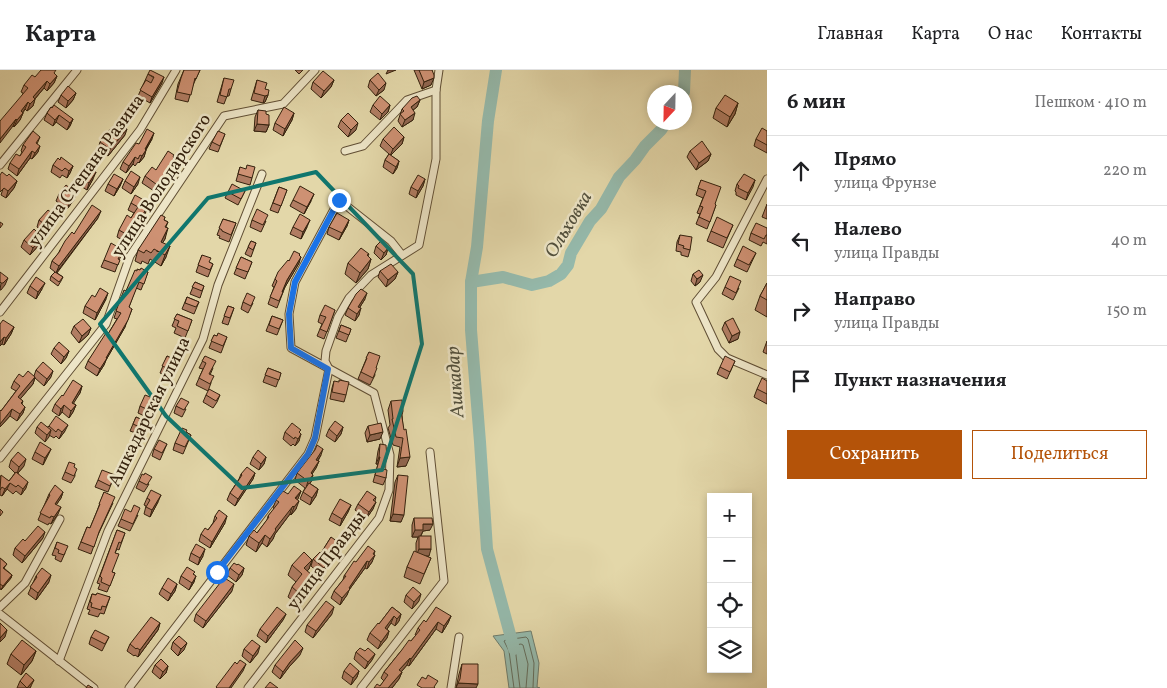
<!DOCTYPE html>
<html lang="ru">
<meta charset="utf-8">
<style>
body{margin:0;font-family:Vollkorn,serif;background:#f6f6f6;color:#202124}
.controls{position:absolute;right:15px;bottom:15px;display:grid;overflow:hidden;border-radius:0px;box-shadow:0 2px 8px #0003}
.controls button{width:45px;height:45px;display:grid;place-items:center;padding:0;border:0;border-bottom:1px solid #e0e0e0;background:#fff;color:#202124;font:25px sans-serif}
.compass{position:absolute;left:647px;top:15px;width:45px;height:45px;border-radius:50%;background:#fff;box-shadow:0 2px 8px #0003;rotate:202deg}
.stop{position:absolute;width:15px;height:15px;margin:-11px;border:4px solid #1a73e8;border-radius:50%;background:#fff}
.stop.end{background:#1a73e8;border-color:#fff;box-shadow:0 1px 5px #0008}
.list{margin:0;padding:0;list-style:none}
h2{display:flex;justify-content:space-between;align-items:center;height:65px;margin:0;padding:0 20px;font-size:21px}
h2 small{font-size:16px;font-weight:400;color:#757577}
.list li{display:grid;grid-template-columns:32px 1fr auto;gap:15px;align-items:center;box-sizing:border-box;height:70px;padding:0 20px;border-top:1px solid #e0e0e0}
.list b{display:block;font-size:19px;white-space:nowrap}
.list p{margin:0;font-size:16px;white-space:nowrap;color:#757577}
.list em{font-size:16px;font-style:normal;color:#757577}
.actions{display:flex;gap:10px;padding:15px 20px}
.actions a{flex:1;padding:11px 0;border:1px solid #b45309;border-radius:0px;text-align:center;font-size:18px;color:#b45309}
.actions .main{background:#b45309;color:#fff}
.icon{flex:none;width:28px;height:28px;fill:none;stroke:currentColor;stroke-width:2;stroke-linecap:round;stroke-linejoin:round}
.map{position:relative;flex:none;width:767px;height:618px;overflow:hidden}
header{display:flex;align-items:center;gap:30px;box-sizing:border-box;height:70px;padding:0 25px;background:#fff;border-bottom:1px solid #e0e0e0}
header strong{font-size:24px}
nav{display:flex;gap:28px;margin-inline-start:auto;font-size:18px}
main{display:flex}
aside{flex:1;background:#fff}
.map>svg:first-child{display:block}
.water{fill:#95b9ab;stroke:#6e7c6c}
.lines{fill:none;stroke-linecap:round;stroke-linejoin:round}
.shore{stroke:#646d5c;stroke-width:1}
.river{stroke:#95b9ab;stroke-width:12}
.minor-casing{stroke:#604e34;stroke-width:9}
.minor{stroke:#ede5c7;stroke-width:7}
.wall{fill:#b17d63;stroke:#34210d}
.shaded-wall{fill:#906650;stroke:#34210d}
.building{fill:#ce9173;stroke:#34210d}
.route{stroke:#1a73e8;stroke-width:6}
.marked{fill:none;stroke:#0f766e;stroke-width:4;stroke-linejoin:round}
.labels{text-anchor:middle;dominant-baseline:central;stroke-width:5;stroke-linejoin:round;paint-order:stroke}
.street-label{font-size:18px;fill:#34210d;stroke:#ede5c7}
.water-label{font-size:19px;font-style:italic;fill:#514f3c;stroke:#ede5c7}
</style>
<header>
<strong>Карта</strong>
<nav><a>Главная</a><a>Карта</a><a>О нас</a><a>Контакты</a></nav>
</header>
<main>
<div class="map">
<svg width="767" height="618" viewBox="0 0 767 618">
<rect width="100%" height="100%" fill="#e3d7a9"/>
<filter id="stains"><feTurbulence type="fractalNoise" baseFrequency=".004" numOctaves="4"/><feColorMatrix values="0 0 0 0 .2 0 0 0 0 .09 0 0 0 0 .02 0 0 0 .5 -.17"/></filter>
<radialGradient id="worn" r=".72"><stop offset=".6" stop-color="#630" stop-opacity="0"/><stop offset="1" stop-color="#630" stop-opacity=".3"/></radialGradient>
<!-- water -->
<polygon class="water" points="531,561 539,593 537,617 540,618 509,618 504,581 493,566"/>
<g class="lines">
<!-- shore -->
<g class="shore">
<polyline points="514,618 509,581 504,571 506,570 526,567 528,569 534,593 533,618"/>
<polyline points="520,618 515,577 516,575 521,574 523,575 528,594 526,618"/>
</g>
<!-- river -->
<g class="river">
<polyline points="496,0 488,51 477,177 471,212 471,260 480,372 487,479 514,579"/>
<polyline points="684,22 685,0"/>
<polyline points="471,212 503,207 532,215 549,211 561,204 568,195 571,183 590,151 601,139 619,107 635,90 645,76 661,60 666,52"/>
</g>
<!-- minor casing -->
<g class="minor-casing">
<g id="minor">
<polyline points="345,81 363,76 407,30 436,20"/>
<polyline points="0,95 77,0"/>
<polyline points="767,109 716,207 696,232 718,279 727,288 767,305"/>
<polyline points="0,242 140,60 176,0"/>
<polyline points="0,388 106,254 130,186 224,46 283,34 315,0"/>
<polyline points="0,537 25,513 60,449"/>
<polyline points="0,544 94,618"/>
<polyline points="59,591 108,461 203,269 218,215 262,104"/>
<polyline points="129,618 308,384 315,368 329,299 325,291 326,281 338,247 349,228 371,205 419,175 436,89 436,20 439,0"/>
<polyline points="248,618 379,448 389,420 390,385 374,323 291,278 289,244 295,212 339,130 391,171 402,185"/>
<polyline points="361,618 444,511 430,382"/>
<polyline points="451,618 459,567"/>
</g>
</g>
<!-- minor -->
<use href="#minor" class="minor"/>
</g>
<!-- wall -->
<g class="wall">
<polygon points="184,0 200,0 193,15 188,32 175,29 178,14"/>
<polygon points="295,0 303,0 299,4"/>
<polygon points="414,0 432,0 431,15 422,19"/>
<polygon points="55,4 57,6 54,13 47,21 44,18 35,29 33,36 27,41 25,39 23,43 20,50 14,57 13,56 23,23 21,22 24,15 35,7"/>
<polygon points="148,4 162,13 150,33 138,26"/>
<polygon points="224,8 231,19 229,26 227,26 224,34 217,32"/>
<polygon points="257,10 265,19 268,25 265,32 263,33 251,30"/>
<polygon points="334,10 331,17 321,28 311,19 313,12"/>
<polygon points="370,10 384,20 376,26 368,17"/>
<polygon points="76,23 73,30 66,38 58,32 61,25"/>
<polygon points="420,30 417,37 413,40 413,50 402,57 398,51 402,39"/>
<polygon points="738,33 735,44 727,57 713,48 716,38"/>
<polygon points="373,35 390,35 388,42 380,50 370,42"/>
<polygon points="51,37 73,49 70,56 67,60 56,52 53,56 44,50 47,43"/>
<polygon points="258,40 266,44 269,55 266,62 254,61 255,47"/>
<polygon points="294,43 292,50 283,66 273,60 275,53"/>
<polygon points="341,50 356,60 348,67 338,57"/>
<polygon points="113,59 125,65 108,86 98,79 100,72"/>
<polygon points="767,61 767,83 754,76 756,69"/>
<polygon points="225,64 218,82 209,79 212,72"/>
<polygon points="40,67 37,74 38,82 32,89 30,88 17,106 8,99 10,93 20,86 22,82 21,81 23,75"/>
<polygon points="404,67 402,74 390,85 399,91 397,98 393,104 383,97 385,90 389,84 380,76 383,69"/>
<polygon points="152,69 146,80 144,87 139,93 138,92 135,96 133,94 126,103 120,99 123,92 139,74"/>
<polygon points="690,81 711,84 708,91 696,100 687,87"/>
<polygon points="173,88 177,90 174,97 157,123 142,113 145,106 156,100"/>
<polygon points="53,95 73,96 70,103 67,108 62,105 60,108 51,102"/>
<polygon points="240,97 252,108 250,115 236,111"/>
<polygon points="82,103 93,109 87,120 79,115"/>
<polygon points="7,106 17,111 14,118 6,128 1,125"/>
<polygon points="123,109 120,116 114,126 105,121 108,114"/>
<polygon points="425,109 423,116 416,128 409,124 411,117"/>
<polygon points="701,110 715,134 716,135 707,159 696,154 700,144 697,143 703,128 696,125"/>
<polygon points="755,110 746,130 736,125 736,122 735,121 737,114"/>
<polygon points="125,111 138,114 131,124 122,118"/>
<polygon points="279,117 287,120 278,143 270,140"/>
<polygon points="245,121 238,135 225,128 228,122"/>
<polygon points="76,123 74,130 67,139 56,131 59,124"/>
<polygon points="293,130 311,131 304,144 290,136"/>
<polygon points="131,133 149,133 147,140 128,173 117,167 119,160 131,148 134,143 128,140"/>
<polygon points="767,134 767,149 762,147"/>
<polygon points="165,147 164,150 168,152 166,157 165,169 162,173 166,187 161,196 150,189 148,194 142,191 141,194 135,191 138,180"/>
<polygon points="98,148 57,203 63,207 61,211 58,216 50,210 51,206 55,202 50,198 52,191 58,184 60,180 74,164"/>
<polygon points="223,149 236,153 229,172 219,168 220,166 217,165"/>
<polygon points="39,150 52,156 46,164 37,157"/>
<polygon points="252,150 266,151 261,162 250,157"/>
<polygon points="349,150 347,156 339,170 327,164 329,157"/>
<polygon points="733,155 723,178 707,171 711,161"/>
<polygon points="293,157 307,157 301,169 290,164"/>
<polygon points="767,158 767,174 763,172 761,176 749,170 751,163"/>
<polygon points="680,165 690,180 688,187 681,185 681,182 676,181 677,172"/>
<polygon points="24,170 40,174 30,185 21,177"/>
<polygon points="251,171 256,173 251,187 245,184"/>
<polygon points="376,176 388,178 386,185 381,190 374,183"/>
<polygon points="123,180 115,202 101,197 104,190"/>
<polygon points="756,183 747,202 734,196 737,189"/>
<polygon points="369,184 368,186 371,189 368,199 356,213 345,204 348,193"/>
<polygon points="202,185 209,192 213,194 208,207 196,202"/>
<polygon points="299,185 299,193 285,217 277,238 268,234 274,217 272,216 275,209 289,191"/>
<polygon points="241,187 252,192 245,209 234,204"/>
<polygon points="140,200 148,202 141,220 136,218 129,237 125,257 106,290 104,295 97,306 85,298 88,291 108,264 117,249 114,248 121,227 126,221 137,201"/>
<polygon points="380,201 398,202 395,209 386,217 378,207"/>
<polygon points="693,204 700,212 695,216 691,211"/>
<polygon points="195,212 204,216 200,228 190,224"/>
<polygon points="767,213 767,247 755,240 760,226"/>
<polygon points="30,216 42,219 36,229 27,223"/>
<polygon points="725,217 739,218 733,230 722,224"/>
<polygon points="187,227 199,232 194,244 182,239"/>
<polygon points="106,229 95,250 83,243 85,236"/>
<polygon points="365,229 360,237 359,245 355,251 345,245 348,238"/>
<polygon points="243,232 253,233 248,243 241,239"/>
<polygon points="228,236 234,238 228,255 222,253"/>
<polygon points="335,240 324,269 317,266 322,254 318,252 320,245"/>
<polygon points="177,244 192,250 185,268 174,263 176,258 172,256"/>
<polygon points="272,246 283,250 277,265 266,261"/>
<polygon points="725,252 738,269 729,273 722,259"/>
<polygon points="0,254 14,257 11,264 4,275 2,274 0,276"/>
<polygon points="341,255 351,259 346,272 336,268"/>
<polygon points="74,256 91,258 88,265 79,273 71,263"/>
<polygon points="214,265 217,266 227,267 221,283 209,278"/>
<polygon points="767,271 767,284 763,282"/>
<polygon points="54,278 69,281 66,288 61,294 51,284"/>
<polygon points="369,282 375,305 370,315 358,309"/>
<polygon points="167,286 173,289 180,288 175,301 172,300 169,307 160,303"/>
<polygon points="205,286 213,298 210,305 211,313 208,321 196,315 203,299 199,298"/>
<polygon points="735,291 727,309 717,304 720,297"/>
<polygon points="268,298 281,303 276,317 263,312"/>
<polygon points="36,300 51,307 44,316 35,308 33,314 20,329 23,331 22,334 25,337 23,343 17,351 10,346 0,357 0,340 1,341 16,321 11,318 14,311 23,307 34,306"/>
<polygon points="334,311 346,325 344,332 330,329 332,318"/>
<polygon points="767,311 767,334 754,327 757,319"/>
<polygon points="82,316 80,323 73,333 76,335 73,342 69,348 62,342 59,346 52,341 55,334 63,326"/>
<polygon points="206,325 220,325 217,332 213,338 203,332"/>
<polygon points="158,330 151,349 138,343 140,336"/>
<polygon points="391,331 403,341 402,345 406,396 397,397 400,377 393,375 388,358 390,355 388,340"/>
<polygon points="176,336 186,339 182,347 174,343"/>
<polygon points="136,347 149,353 144,366 130,361"/>
<polygon points="49,356 65,361 59,369 56,366 54,368 49,365 45,372 35,363 37,357 48,357"/>
<polygon points="368,356 380,369 367,372 365,363"/>
<polygon points="343,357 341,364 335,372 326,366 329,359"/>
<polygon points="186,362 191,365 183,384 173,380 175,373"/>
<polygon points="285,362 300,363 299,371 295,376 293,374 291,376 283,369"/>
<polygon points="141,371 134,386 126,383 129,376"/>
<polygon points="167,374 160,390 152,386 154,379"/>
<polygon points="380,374 383,399 386,408 383,415 373,412 378,394 376,394 378,381"/>
<polygon points="51,379 43,395 32,389 35,382"/>
<polygon points="321,385 318,391 319,391 316,398 312,404 311,412 309,413 318,419 316,426 310,435 300,429 303,422 305,418 295,410 297,403"/>
<polygon points="253,387 266,387 264,394 259,400 250,394"/>
<polygon points="11,390 24,396 18,403 26,418 21,425 16,421 13,424 7,419 2,426 0,425 0,406 9,411 15,403 9,397"/>
<polygon points="126,391 131,391 124,409 115,404 117,397"/>
<polygon points="74,397 75,406 71,413 62,409 65,402"/>
<polygon points="255,403 253,409 235,436 227,430 230,423 239,409 241,404"/>
<polygon points="398,405 401,452 390,451 395,412"/>
<polygon points="98,410 112,412 108,422 95,417"/>
<polygon points="139,411 149,414 144,422 136,418"/>
<polygon points="301,421 297,430 296,439 291,445 290,444 275,464 273,469 267,477 262,473 256,482 246,475 249,466 257,463 267,450 268,446 274,439 273,438 276,430 288,424"/>
<polygon points="63,422 61,428 56,435 58,444 51,454 49,453 48,455 38,450 49,424"/>
<polygon points="104,422 113,433 97,467 91,484 78,479 87,457 90,458 97,441"/>
<polygon points="376,427 373,439 366,449 355,440 358,434"/>
<polygon points="147,428 158,432 150,447 144,444 146,436 144,435"/>
<polygon points="351,435 348,442 340,456 329,450 332,443"/>
<polygon points="138,445 130,461 118,456 121,449"/>
<polygon points="215,446 225,453 210,478 199,471 201,464 208,460 213,453"/>
<polygon points="414,448 430,460 423,461 421,466 429,486 426,486 431,488 420,514 404,507 407,497 416,482 416,473 418,467 412,467 412,455"/>
<polygon points="117,460 125,463 119,480 117,479 115,483 112,502 115,503 107,522 98,519 100,514 97,513"/>
<polygon points="331,467 339,481 332,490 329,487 326,491 328,493 325,500 321,505 311,496 313,489 321,483"/>
<polygon points="43,468 22,493 13,485 15,478 25,471"/>
<polygon points="57,472 65,483 61,492 55,489 56,486 52,485"/>
<polygon points="375,481 372,492 367,499 365,498 349,520 347,525 340,535 331,528 334,521 343,510 344,506 356,492"/>
<polygon points="191,483 203,486 198,495 189,490"/>
<polygon points="0,488 7,494 4,498 12,505 11,508 1,520 0,518"/>
<polygon points="312,490 309,499 307,501 314,507 311,517 307,521 306,521 296,533 288,527 292,517 296,512 288,505 292,495"/>
<polygon points="237,495 244,498 242,505 236,512 227,505 230,498"/>
<polygon points="194,504 194,512 189,520 179,513 181,506"/>
<polygon points="36,506 49,512 36,530 28,524"/>
<polygon points="177,514 175,521 168,531 159,524 162,518"/>
<polygon points="232,521 203,558 194,551 196,544"/>
<polygon points="92,524 110,527 104,544 100,543 98,547 88,544 90,540 87,539"/>
<polygon points="406,525 419,531 412,539 404,532"/>
<polygon points="392,537 401,544 399,551 395,556 391,553 387,559 389,561 387,568 378,579 367,570 370,563 379,554"/>
<polygon points="286,544 283,550 266,573 257,566 260,559"/>
<polygon points="332,544 313,568 305,562 307,555"/>
<polygon points="451,546 448,553 442,563 436,559 409,596 407,595 401,602 402,602 399,609 392,618 374,618 380,616 384,611 381,608 384,602 401,581 411,571 416,565 415,565 418,558 426,552"/>
<polygon points="160,553 158,560 138,587 135,585 134,586 127,581 130,574"/>
<polygon points="91,567 109,567 102,581 89,574"/>
<polygon points="173,572 184,580 178,586 171,579"/>
<polygon points="244,579 258,583 250,593 242,586"/>
<polygon points="36,581 32,591 21,605 7,594 11,584"/>
<polygon points="365,581 375,584 372,590 365,599 354,589 356,582"/>
<polygon points="300,585 289,597 280,609 272,602 275,595"/>
<polygon points="462,594 476,618 456,618 459,604"/>
<polygon points="155,595 168,596 166,603 160,609 152,602"/>
<polygon points="344,601 359,601 357,607 351,615 342,608"/>
<polygon points="20,611 31,616 30,618 17,618"/>
</g>
<!-- shaded-wall -->
<g class="shaded-wall">
<polygon points="388,0 396,0 386,4"/>
<polygon points="57,6 54,13 47,21 50,14"/>
<polygon points="164,7 162,13 150,33 152,27"/>
<polygon points="434,8 431,15 422,19 424,12"/>
<polygon points="334,10 331,17 321,28 324,21"/>
<polygon points="47,11 44,18 33,31 35,29 33,36 27,41 33,27"/>
<polygon points="386,13 384,20 376,26 379,20"/>
<polygon points="76,23 73,30 66,38 68,31"/>
<polygon points="268,25 265,32 263,33 265,26"/>
<polygon points="420,30 417,37 408,44 411,37"/>
<polygon points="28,32 25,39 18,48 21,41"/>
<polygon points="738,33 735,44 727,57 730,47"/>
<polygon points="390,35 388,42 380,50 382,44"/>
<polygon points="23,43 20,50 14,57 17,50"/>
<polygon points="294,43 292,50 283,66 285,59"/>
<polygon points="415,43 413,50 402,57 405,50"/>
<polygon points="59,45 56,52 53,56 55,50"/>
<polygon points="16,49 13,56 0,73 0,69"/>
<polygon points="73,49 70,56 67,60 70,53"/>
<polygon points="358,53 356,60 348,67 351,60"/>
<polygon points="257,54 269,55 266,62 254,61"/>
<polygon points="127,59 125,65 108,86 110,79"/>
<polygon points="154,63 152,69 145,81 146,80 144,87 139,93 142,86"/>
<polygon points="404,67 402,74 390,86 393,79"/>
<polygon points="40,76 38,82 32,89 35,83"/>
<polygon points="32,81 30,88 17,106 19,99"/>
<polygon points="711,84 708,91 696,100 699,93"/>
<polygon points="135,87 133,94 126,103 129,96"/>
<polygon points="177,90 174,97 157,123 160,117"/>
<polygon points="399,91 397,98 393,104 396,97"/>
<polygon points="73,96 70,103 67,108 69,101"/>
<polygon points="96,102 93,109 87,120 89,113"/>
<polygon points="140,107 138,114 131,124 134,117"/>
<polygon points="123,109 120,116 114,126 117,119"/>
<polygon points="425,109 423,116 416,128 418,121"/>
<polygon points="755,110 753,117 746,130 748,123"/>
<polygon points="17,111 14,118 6,128 8,121"/>
<polygon points="76,123 74,130 67,139 70,132"/>
<polygon points="314,124 311,131 304,144 307,137"/>
<polygon points="149,133 147,140 128,173 131,167"/>
<polygon points="101,141 98,148 56,203 59,196"/>
<polygon points="55,149 52,156 46,164 48,157"/>
<polygon points="310,150 307,157 301,169 303,162"/>
<polygon points="349,150 347,156 339,170 342,163"/>
<polygon points="168,158 165,169 157,182 161,172"/>
<polygon points="42,167 40,174 30,185 33,178"/>
<polygon points="170,176 166,187 161,196 165,185"/>
<polygon points="388,178 386,185 381,190 384,183"/>
<polygon points="301,187 299,193 285,217 279,229 287,210"/>
<polygon points="371,189 368,199 356,213 360,203"/>
<polygon points="398,202 395,209 386,217 388,210"/>
<polygon points="703,205 700,212 695,216 697,209"/>
<polygon points="8,208 5,215 1,220 0,220 1,213"/>
<polygon points="45,213 42,219 36,229 38,222"/>
<polygon points="108,223 106,229 95,250 97,243"/>
<polygon points="367,223 365,229 356,243 358,237"/>
<polygon points="361,238 359,245 355,251 357,244"/>
<polygon points="132,239 125,257 106,290 104,295 97,306 100,299"/>
<polygon points="14,257 11,264 4,275 6,268"/>
<polygon points="91,258 88,265 79,273 82,266"/>
<polygon points="740,262 738,269 729,273 732,266"/>
<polygon points="4,267 2,274 0,276 0,272"/>
<polygon points="69,281 66,288 61,294 64,287"/>
<polygon points="53,301 51,307 44,316 47,309"/>
<polygon points="35,307 33,314 16,334 18,327"/>
<polygon points="82,316 80,323 70,339 72,333"/>
<polygon points="64,335 62,342 59,346 61,339"/>
<polygon points="76,335 73,342 69,348 71,341"/>
<polygon points="25,337 23,343 17,351 20,344"/>
<polygon points="12,339 10,346 0,357 0,354"/>
<polygon points="68,355 65,361 59,369 62,362"/>
<polygon points="343,357 341,364 335,372 337,366"/>
<polygon points="51,360 49,367 45,372 47,365"/>
<polygon points="383,362 380,369 367,372 370,365"/>
<polygon points="301,364 299,371 295,376 298,369"/>
<polygon points="51,379 43,395 45,388"/>
<polygon points="323,379 321,385 314,396 316,390"/>
<polygon points="266,387 264,394 259,400 261,394"/>
<polygon points="379,387 380,387 378,394 376,394"/>
<polygon points="410,387 406,396 397,397 400,388"/>
<polygon points="26,389 24,396 17,404 19,397"/>
<polygon points="319,391 316,398 308,410 311,403"/>
<polygon points="255,403 253,409 235,436 238,429"/>
<polygon points="313,405 311,412 306,418 308,411"/>
<polygon points="28,412 26,418 21,425 23,419"/>
<polygon points="10,413 7,419 2,426 5,419"/>
<polygon points="318,419 316,426 310,435 312,428"/>
<polygon points="301,421 298,429 292,437 290,444 275,464 273,469 267,477 270,469 275,459"/>
<polygon points="63,422 61,428 52,441 55,434"/>
<polygon points="161,425 158,432 150,447 152,440"/>
<polygon points="299,431 296,439 291,445 294,437"/>
<polygon points="376,432 373,439 366,449 369,442"/>
<polygon points="351,435 348,442 340,456 342,449"/>
<polygon points="61,437 58,444 51,454 54,447"/>
<polygon points="393,444 404,445 401,452 390,451"/>
<polygon points="227,446 225,453 210,478 212,472"/>
<polygon points="423,454 433,454 430,460 423,461 420,467 412,467 415,460"/>
<polygon points="45,462 43,468 22,493 25,486"/>
<polygon points="265,465 262,473 256,482 259,473"/>
<polygon points="341,474 339,481 332,490 335,483"/>
<polygon points="205,479 203,486 198,495 200,488"/>
<polygon points="419,479 431,479 429,486 416,486"/>
<polygon points="332,481 329,487 321,496 324,490"/>
<polygon points="375,485 372,492 367,499 369,492"/>
<polygon points="312,490 309,499 301,508 304,498"/>
<polygon points="367,491 365,498 349,520 347,525 340,535 342,528 349,518"/>
<polygon points="328,493 325,500 321,505 324,498"/>
<polygon points="244,498 242,505 236,512 239,505"/>
<polygon points="12,505 11,508 1,520 3,516"/>
<polygon points="51,505 49,512 36,530 38,523"/>
<polygon points="196,506 194,512 189,520 192,513"/>
<polygon points="314,507 311,517 307,521 310,512"/>
<polygon points="309,511 306,521 296,533 300,524"/>
<polygon points="177,514 175,521 168,531 171,524"/>
<polygon points="234,514 232,521 203,558 206,551"/>
<polygon points="421,524 419,531 412,539 414,532"/>
<polygon points="334,537 332,544 313,568 316,561"/>
<polygon points="286,544 283,550 266,573 268,566"/>
<polygon points="401,544 399,551 395,556 397,549"/>
<polygon points="394,546 391,553 383,565 385,558"/>
<polygon points="451,546 448,553 442,563 444,556"/>
<polygon points="438,552 436,559 409,596 411,589"/>
<polygon points="160,553 158,560 138,587 140,580"/>
<polygon points="7,560 5,567 0,572 0,568"/>
<polygon points="389,561 387,568 378,579 381,572"/>
<polygon points="187,573 184,580 178,586 181,579"/>
<polygon points="260,576 258,583 250,593 253,586"/>
<polygon points="303,578 300,585 289,597 280,609 283,602 290,592"/>
<polygon points="36,581 32,591 21,605 24,595"/>
<polygon points="375,584 372,590 365,599 368,592"/>
<polygon points="410,588 407,595 397,607 399,600"/>
<polygon points="246,594 243,601 231,618 229,618"/>
<polygon points="168,596 166,603 160,609 163,602"/>
<polygon points="359,601 357,607 351,615 353,608"/>
<polygon points="402,602 399,609 392,618 388,618"/>
<polygon points="34,610 30,618 27,618"/>
<polygon points="458,613 478,614 476,618 456,618"/>
</g>
<!-- building -->
<g class="building">
<polygon points="41,0 56,0 54,3 57,6 50,14 47,11 33,27 35,29 30,34 28,32 21,41 23,43 17,50 16,49 0,69 0,51 28,18 24,15 32,5 35,7"/>
<polygon points="150,0 164,7 152,27 140,20 146,10 151,13 154,7 148,4"/>
<polygon points="184,0 200,0 196,9 195,8 191,25 177,22 181,8"/>
<polygon points="419,0 432,0 434,5 434,8 424,12"/>
<polygon points="323,1 334,10 324,21 313,12"/>
<polygon points="378,3 386,13 379,20 370,10"/>
<polygon points="224,8 234,10 231,19 229,19 227,27 220,25"/>
<polygon points="257,10 267,13 265,19 269,20 268,25 265,26 254,23"/>
<polygon points="68,16 76,23 68,31 61,25"/>
<polygon points="725,25 738,33 730,47 716,38"/>
<polygon points="380,26 390,35 382,44 373,35"/>
<polygon points="417,26 420,30 411,37 415,43 405,50 400,44 404,41 402,39 412,28"/>
<polygon points="54,35 73,49 70,53 59,45 55,50 47,43 51,37 52,38"/>
<polygon points="284,37 294,43 285,59 275,53"/>
<polygon points="258,40 266,41 266,44 269,45 269,55 257,54"/>
<polygon points="348,43 358,53 351,60 341,50"/>
<polygon points="119,52 127,59 110,79 100,72 111,58 113,59"/>
<polygon points="394,57 404,67 393,79 383,69"/>
<polygon points="762,58 767,61 767,75 756,69"/>
<polygon points="147,59 154,63 145,79 146,80 142,86 140,85 138,89 135,87 129,96 123,92 136,73 139,74"/>
<polygon points="33,61 40,67 36,73 40,76 35,83 32,81 19,99 10,93 16,84 20,86 26,77 23,75"/>
<polygon points="218,61 225,64 220,76 212,72"/>
<polygon points="702,71 711,84 699,93 690,81"/>
<polygon points="168,81 174,85 173,87 177,90 160,117 145,106 152,97 156,100"/>
<polygon points="389,84 399,91 396,97 385,90"/>
<polygon points="61,87 73,96 69,101 65,98 62,101 53,95 58,88 60,90"/>
<polygon points="247,95 255,97 252,108 238,104 240,97 246,99"/>
<polygon points="86,97 96,102 89,113 82,109 84,104 82,103"/>
<polygon points="131,101 140,107 134,117 125,111"/>
<polygon points="2,102 7,106 9,104 17,111 8,121 4,118 0,122 0,105"/>
<polygon points="114,104 123,109 117,119 108,114"/>
<polygon points="744,104 755,110 748,123 738,118 739,116 737,114"/>
<polygon points="418,105 425,109 418,121 411,117"/>
<polygon points="701,110 721,117 715,134 716,135 710,152 699,147 703,137 700,136 706,121 698,118"/>
<polygon points="232,114 245,121 241,129 228,122"/>
<polygon points="66,115 76,123 70,132 59,124"/>
<polygon points="300,116 314,124 307,137 293,130"/>
<polygon points="279,117 287,120 281,136 273,133"/>
<polygon points="135,125 149,133 131,167 119,160 127,145 131,148 138,137 131,133"/>
<polygon points="92,135 101,141 59,196 52,191 60,181 60,180 65,171 72,162 74,164"/>
<polygon points="257,139 268,145 263,155 252,150"/>
<polygon points="48,140 53,144 51,146 55,149 48,157 39,150"/>
<polygon points="337,143 349,150 342,163 329,157"/>
<polygon points="300,144 310,150 303,162 293,157"/>
<polygon points="161,145 165,147 164,150 168,152 165,157 168,158 161,172 170,176 165,185 154,179 151,183 146,180 144,183 138,180"/>
<polygon points="717,147 733,155 727,168 711,161"/>
<polygon points="223,149 236,153 231,165 222,161 222,160 219,158"/>
<polygon points="0,152 3,154 0,158"/>
<polygon points="756,153 767,158 767,165 766,165 764,169 751,163"/>
<polygon points="34,159 42,167 33,178 24,170"/>
<polygon points="680,165 692,167 690,180 683,178 684,176 678,174"/>
<polygon points="251,171 256,173 253,180 248,177"/>
<polygon points="381,171 388,178 384,183 376,176"/>
<polygon points="111,173 123,180 118,189 120,190 118,195 104,190"/>
<polygon points="743,176 756,183 749,195 737,189"/>
<polygon points="361,178 369,184 367,185 371,189 360,203 348,193"/>
<polygon points="294,181 300,184 299,185 301,187 287,210 282,222 283,222 279,231 270,227 277,211 275,209 278,202 288,190 289,191"/>
<polygon points="202,185 211,188 209,192 213,194 210,200 198,195"/>
<polygon points="241,187 252,192 248,202 236,198"/>
<polygon points="391,194 398,202 388,210 380,201"/>
<polygon points="141,198 148,202 144,214 139,212 129,237 132,239 128,250 106,288 107,288 100,299 88,291 106,263 108,264 121,243 116,241 124,220 126,221 135,200 137,201 137,199 140,200"/>
<polygon points="699,200 703,205 697,209 693,204"/>
<polygon points="0,202 8,208 3,213 1,213 0,212"/>
<polygon points="55,202 63,207 59,212 51,206"/>
<polygon points="730,206 741,211 736,223 725,217"/>
<polygon points="36,207 45,213 38,222 30,216"/>
<polygon points="195,212 204,216 202,221 192,217"/>
<polygon points="767,213 767,230 760,226"/>
<polygon points="100,218 108,223 97,243 85,236 92,225 95,227"/>
<polygon points="361,219 367,223 358,237 361,238 357,244 348,238 356,224"/>
<polygon points="247,223 255,227 251,236 243,232"/>
<polygon points="187,227 199,232 196,237 185,233"/>
<polygon points="325,235 335,240 327,262 320,259 326,247 320,245"/>
<polygon points="228,236 234,238 230,248 224,246"/>
<polygon points="177,244 192,250 188,261 177,256 179,251 174,249"/>
<polygon points="272,246 283,250 279,259 269,255"/>
<polygon points="733,248 740,262 732,266 725,252"/>
<polygon points="83,249 91,258 82,266 74,256"/>
<polygon points="3,250 14,257 6,268 4,267 0,272 0,254"/>
<polygon points="341,255 351,259 349,265 339,261"/>
<polygon points="218,263 227,267 223,276 211,271 214,265 217,266"/>
<polygon points="59,272 69,281 64,287 54,278"/>
<polygon points="369,282 380,286 376,298 377,298 373,308 361,302 367,288 366,288"/>
<polygon points="167,286 173,289 175,286 180,288 177,294 175,293 172,300 162,296"/>
<polygon points="205,286 216,291 209,304 214,306 210,314 199,308 206,293 202,291"/>
<polygon points="725,286 735,291 730,302 720,297"/>
<polygon points="43,292 53,301 47,309 36,300"/>
<polygon points="268,298 281,303 279,310 265,305"/>
<polygon points="28,301 35,307 18,327 23,331 21,333 25,337 20,344 12,339 0,354 0,340 1,341 20,316 14,311 19,304 23,307"/>
<polygon points="762,308 767,311 767,324 757,319"/>
<polygon points="73,310 82,316 72,333 76,335 71,341 64,335 61,339 55,334 62,325 63,326"/>
<polygon points="339,310 349,312 346,325 332,322 334,311 339,312"/>
<polygon points="209,319 220,325 216,331 206,325"/>
<polygon points="145,325 158,330 153,342 140,336"/>
<polygon points="181,328 189,332 184,340 176,336"/>
<polygon points="402,330 403,341 401,341 404,360 406,359 410,387 400,388 403,368 396,367 392,349 393,349 391,331"/>
<polygon points="56,346 68,355 62,362 58,359 56,362 49,356"/>
<polygon points="136,347 149,353 146,360 133,354"/>
<polygon points="335,351 343,357 337,366 329,359"/>
<polygon points="41,352 51,360 47,365 37,357"/>
<polygon points="292,353 301,360 299,362 301,364 298,369 295,367 294,369 285,362"/>
<polygon points="381,353 383,362 370,365 368,356"/>
<polygon points="182,358 187,360 186,362 191,365 185,377 175,373"/>
<polygon points="133,367 141,371 136,379 129,376"/>
<polygon points="159,370 167,374 162,383 154,379"/>
<polygon points="40,372 51,379 45,388 35,382"/>
<polygon points="380,374 386,375 387,388 383,399 387,400 386,408 375,405 380,387 379,387"/>
<polygon points="317,375 323,379 316,390 319,391 311,403 313,405 308,411 297,403 315,380"/>
<polygon points="258,380 266,387 261,394 253,387"/>
<polygon points="18,382 26,389 19,397 11,390"/>
<polygon points="122,389 126,391 126,389 131,391 126,402 117,397"/>
<polygon points="69,392 75,394 74,397 77,399 74,406 65,402"/>
<polygon points="247,397 255,403 238,429 230,423 242,405 241,404"/>
<polygon points="102,400 115,405 110,416 98,410"/>
<polygon points="16,402 28,412 23,419 18,415 16,417 10,413 5,419 2,417 0,420 1,405 9,411"/>
<polygon points="145,403 152,407 147,415 139,411 142,404 144,405"/>
<polygon points="398,405 408,406 404,445 393,444"/>
<polygon points="309,413 318,419 312,428 303,422"/>
<polygon points="55,415 63,422 55,434 61,437 54,447 51,446 50,448 40,443 50,425 49,424"/>
<polygon points="294,416 301,421 295,428 299,431 294,437 293,436 275,459 276,460 270,469 265,465 259,473 249,466 254,460 257,463 269,447 268,446 279,432 276,430 283,421 288,424"/>
<polygon points="151,420 161,425 152,440 146,437 150,430 147,428"/>
<polygon points="367,421 376,427 373,430 376,432 369,442 358,434"/>
<polygon points="104,422 115,427 99,462 94,477 81,472 87,457 90,458 100,434 99,434"/>
<polygon points="340,429 351,435 342,449 332,443"/>
<polygon points="134,435 140,438 133,454 121,449 125,439 131,442"/>
<polygon points="0,439 3,442 0,446"/>
<polygon points="219,440 227,446 212,472 201,464 205,458 208,460 217,448 215,446"/>
<polygon points="414,448 432,448 433,454 423,454 423,460 415,460"/>
<polygon points="38,456 45,462 25,486 15,478 23,469 25,471"/>
<polygon points="117,460 125,463 121,473 119,472 115,483 119,484 112,502 115,503 110,516 101,512 102,508 100,506"/>
<rect x="419" y="466" width="12" height="13"/>
<polygon points="331,467 341,474 335,483 332,481 324,490 328,493 324,498 313,489 320,482 321,483"/>
<polygon points="57,472 68,476 64,485 58,483 59,480 55,478"/>
<polygon points="196,474 205,479 200,488 191,483"/>
<polygon points="368,476 375,481 373,484 375,485 369,492 367,491 349,518 350,519 342,528 334,521 346,506 344,506 354,491 356,492"/>
<polygon points="414,481 431,488 424,504 407,497"/>
<polygon points="304,482 312,490 304,498 314,507 310,512 309,511 300,524 292,517 302,504 292,495"/>
<polygon points="0,488 7,494 3,498 12,505 3,516 0,514"/>
<polygon points="234,493 237,495 238,494 244,498 239,505 230,498"/>
<polygon points="187,497 195,502 193,504 196,506 192,513 181,506"/>
<polygon points="42,498 51,505 38,523 30,517 37,507 36,506"/>
<polygon points="223,507 234,514 206,551 196,544 220,513"/>
<polygon points="168,508 177,514 171,524 162,518"/>
<polygon points="413,517 421,524 414,532 406,525"/>
<polygon points="97,523 110,527 106,537 102,536 101,540 91,537 92,533 90,532 92,524 96,525"/>
<polygon points="326,531 334,537 316,561 307,555"/>
<polygon points="277,537 286,544 268,566 260,559"/>
<polygon points="392,537 401,544 397,549 394,546 385,558 389,561 381,572 370,563 378,553 379,554"/>
<polygon points="436,537 451,546 444,556 438,552 411,589 410,588 399,600 402,602 388,618 374,618 377,614 380,616 388,605 384,602 401,581 409,570 411,571 420,560 418,558 424,550 426,552"/>
<polygon points="151,547 160,553 140,580 137,578 136,579 130,574"/>
<polygon points="0,553 7,560 0,568"/>
<polygon points="95,560 109,567 105,574 91,567"/>
<polygon points="179,566 187,573 181,579 173,572"/>
<polygon points="22,570 36,581 24,595 11,584"/>
<polygon points="252,570 260,576 253,586 244,579"/>
<polygon points="295,570 303,578 290,592 283,602 275,595"/>
<polygon points="360,578 365,581 368,578 375,584 368,592 356,582"/>
<polygon points="161,589 168,596 163,602 155,595"/>
<polygon points="240,590 246,594 229,618 217,618 216,617 235,592 237,594"/>
<polygon points="350,593 359,601 353,608 344,601"/>
<polygon points="462,594 478,594 478,614 458,613 460,609"/>
<polygon points="26,603 34,610 27,618 20,611"/>
<polygon points="428,605 438,611 434,617 435,618 422,618 417,615 422,607 426,609"/>
<polygon points="270,612 278,618 265,618"/>
<polygon points="88,615 93,618 86,618"/>
</g>
<g class="lines">
<!-- route -->
<polyline class="route" points="217,502 308,384 315,368 328,299 291,278 289,244 295,212 339,130"/>
</g>
<!-- marked area -->
<path class="marked" d="M 316,102 L 413,204 L 422,274 L 382,400 L 242,418 L 166,346 L 100,254 L 208,128 Z"/>
<g class="labels">
<!-- street labels -->
<g class="street-label">
<text transform="translate(87 101) rotate(-54)">улица Степана Разина</text>
<text transform="translate(162 116) rotate(-57)">улица Володарского</text>
<text transform="translate(150 342) rotate(-64)">Ашкадарская улица</text>
<text transform="translate(327 491) rotate(-53)">улица Правды</text>
</g>
<!-- water labels -->
<g class="water-label">
<text transform="translate(569 155) rotate(-59)">Ольховка</text>
<text transform="translate(456 312) rotate(-94)">Ашкадар</text>
</g>
</g>
<rect width="100%" height="100%" filter="url(#stains)"/>
<rect width="100%" height="100%" fill="url(#worn)"/>
</svg>
<div class="controls">
<button>+</button>
<button>−</button>
<button><svg class="icon" aria-label="locate" viewBox="0 0 24 24"><circle cx="12" cy="12" r="6"/><path d="M12 2v4M12 18v4M2 12h4M18 12h4"/></svg></button>
<button><svg class="icon" aria-label="layers" viewBox="0 0 24 24"><path d="M12 4l9 5-9 5-9-5zM3 14l9 5 9-5"/></svg></button>
</div>
<svg class="compass" viewBox="-18 -18 36 36"><path d="M0-13l5 13h-10z" fill="#e53935"/><path d="M0 13l5-13h-10z" fill="#757577"/></svg>
<div class="stop" style="left:217px;top:502px"></div>
<div class="stop end" style="left:339px;top:130px"></div>
</div>
<aside>
<h2>6 мин<small>Пешком · 410 m</small></h2>
<ul class="list">
<li><svg class="icon" aria-label="ahead" viewBox="0 0 24 24"><path d="M12 20V5M6 11l6-6 6 6"/></svg><div><b>Прямо</b><p>улица Фрунзе</p></div><em>220 m</em></li>
<li><svg class="icon" aria-label="left" viewBox="0 0 24 24"><path d="M17 20v-9H6M10 6l-5 5 5 5"/></svg><div><b>Налево</b><p>улица Правды</p></div><em>40 m</em></li>
<li><svg class="icon" aria-label="right" viewBox="0 0 24 24"><path d="M7 20v-9h11M14 6l5 5-5 5"/></svg><div><b>Направо</b><p>улица Правды</p></div><em>150 m</em></li>
<li><svg class="icon" aria-label="arrive" viewBox="0 0 24 24"><path d="M6 21V4h12l-3 4 3 4H6"/></svg><div><b>Пункт назначения</b></div></li>
</ul>
<div class="actions"><a class="main">Сохранить</a><a>Поделиться</a></div>
</aside>
</main>
